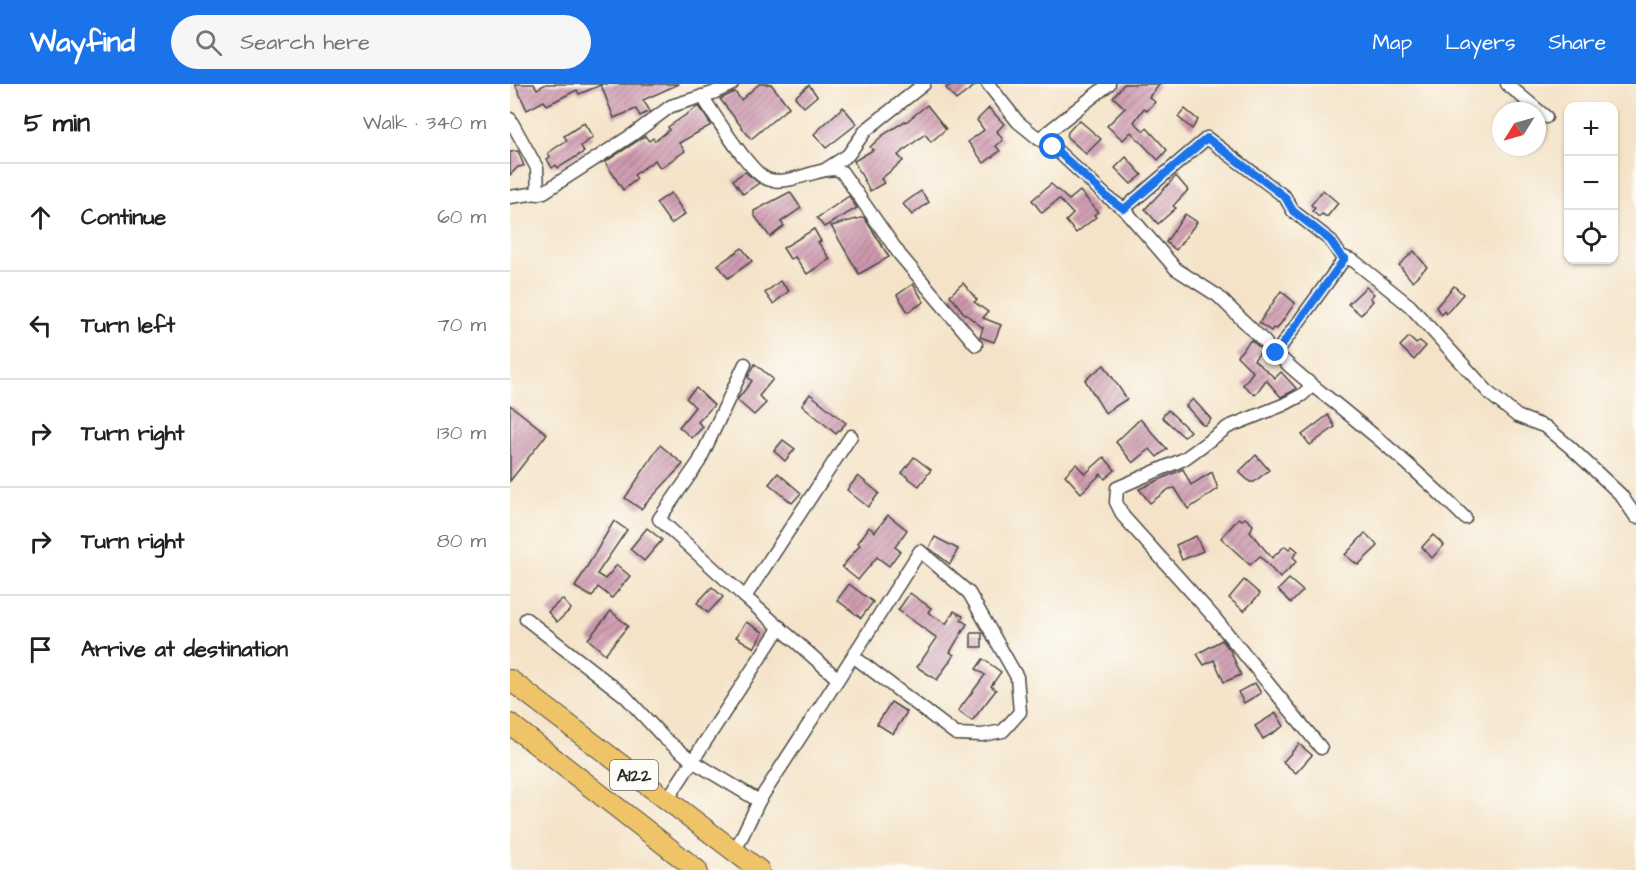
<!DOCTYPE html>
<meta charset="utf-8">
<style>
body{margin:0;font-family:"Architects Daughter",sans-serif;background:#f6f6f6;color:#202124}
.controls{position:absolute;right:18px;top:18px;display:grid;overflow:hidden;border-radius:12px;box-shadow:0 2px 4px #0004}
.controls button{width:54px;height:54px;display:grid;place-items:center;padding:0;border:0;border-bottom:2px solid #e0e0e0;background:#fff;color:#202124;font:30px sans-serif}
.compass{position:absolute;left:982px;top:18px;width:54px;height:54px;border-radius:50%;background:#fff;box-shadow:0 2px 4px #0004;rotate:233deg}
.stop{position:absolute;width:18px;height:18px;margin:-14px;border:4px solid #1a73e8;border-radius:50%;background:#fff}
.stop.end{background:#1a73e8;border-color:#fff;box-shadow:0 2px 6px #0008}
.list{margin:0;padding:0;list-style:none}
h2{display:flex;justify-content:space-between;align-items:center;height:78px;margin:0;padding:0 24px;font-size:26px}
h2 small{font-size:20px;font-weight:400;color:#757577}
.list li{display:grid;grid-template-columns:39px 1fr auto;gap:18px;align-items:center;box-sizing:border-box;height:108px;padding:0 24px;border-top:2px solid #e0e0e0}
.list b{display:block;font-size:22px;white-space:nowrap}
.list em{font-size:20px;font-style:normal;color:#757577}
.icon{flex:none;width:33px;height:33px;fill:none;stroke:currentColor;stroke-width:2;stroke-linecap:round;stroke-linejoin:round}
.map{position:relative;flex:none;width:1126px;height:786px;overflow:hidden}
header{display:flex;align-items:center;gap:36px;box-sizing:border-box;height:84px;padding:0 30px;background:#1a73e8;color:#fff}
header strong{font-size:28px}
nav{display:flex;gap:33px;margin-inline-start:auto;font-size:21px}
.search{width:420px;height:54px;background:#f6f6f6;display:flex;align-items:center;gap:15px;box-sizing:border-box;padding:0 21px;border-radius:33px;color:#757577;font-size:22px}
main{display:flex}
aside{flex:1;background:#fff}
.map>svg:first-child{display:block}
.building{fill:url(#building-hatch)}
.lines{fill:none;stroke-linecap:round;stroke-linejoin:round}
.minor-casing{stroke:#494743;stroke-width:15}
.trunk-casing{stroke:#494743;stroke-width:22}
.minor{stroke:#fff;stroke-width:12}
.trunk{stroke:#efc469;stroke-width:20}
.route{stroke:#1a73e8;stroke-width:8}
.labels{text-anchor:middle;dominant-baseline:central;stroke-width:4.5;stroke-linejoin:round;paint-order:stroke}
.shield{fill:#fdfcf7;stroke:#6a6a68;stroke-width:1.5}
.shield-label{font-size:18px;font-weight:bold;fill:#2b2b2b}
</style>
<header>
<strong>Wayfind</strong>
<div class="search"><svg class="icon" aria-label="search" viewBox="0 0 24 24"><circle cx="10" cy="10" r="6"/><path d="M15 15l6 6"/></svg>Search here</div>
<nav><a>Map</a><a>Layers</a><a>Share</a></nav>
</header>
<main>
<aside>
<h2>5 min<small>Walk · 340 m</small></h2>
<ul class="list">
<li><svg class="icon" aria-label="ahead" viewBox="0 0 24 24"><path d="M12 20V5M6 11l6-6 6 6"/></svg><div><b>Continue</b></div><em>60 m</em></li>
<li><svg class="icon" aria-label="left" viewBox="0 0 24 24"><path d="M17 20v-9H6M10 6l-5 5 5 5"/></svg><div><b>Turn left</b></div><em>70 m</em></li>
<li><svg class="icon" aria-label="right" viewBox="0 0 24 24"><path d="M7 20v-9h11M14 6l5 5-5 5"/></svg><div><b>Turn right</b></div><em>130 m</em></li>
<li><svg class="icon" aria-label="right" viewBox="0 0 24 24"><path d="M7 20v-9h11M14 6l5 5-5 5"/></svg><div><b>Turn right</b></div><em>80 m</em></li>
<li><svg class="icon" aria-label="arrive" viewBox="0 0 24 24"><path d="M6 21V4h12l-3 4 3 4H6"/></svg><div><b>Arrive at destination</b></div></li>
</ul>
</aside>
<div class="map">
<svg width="1126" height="786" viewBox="0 0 1126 786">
<defs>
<pattern id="building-hatch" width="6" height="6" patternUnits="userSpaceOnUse" patternTransform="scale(1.5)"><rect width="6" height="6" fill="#cd98ad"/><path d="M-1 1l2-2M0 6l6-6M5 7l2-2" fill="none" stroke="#a77c8d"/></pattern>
</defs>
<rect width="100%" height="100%" fill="#fdfcf7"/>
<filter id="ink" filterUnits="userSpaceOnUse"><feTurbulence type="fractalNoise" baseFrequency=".0167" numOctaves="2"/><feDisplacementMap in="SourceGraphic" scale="12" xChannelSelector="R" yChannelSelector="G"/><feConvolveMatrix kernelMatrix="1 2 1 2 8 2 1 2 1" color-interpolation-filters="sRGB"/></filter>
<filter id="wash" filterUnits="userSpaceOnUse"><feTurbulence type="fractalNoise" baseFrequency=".008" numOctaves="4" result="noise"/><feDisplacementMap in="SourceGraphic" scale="24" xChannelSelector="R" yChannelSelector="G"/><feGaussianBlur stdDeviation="1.35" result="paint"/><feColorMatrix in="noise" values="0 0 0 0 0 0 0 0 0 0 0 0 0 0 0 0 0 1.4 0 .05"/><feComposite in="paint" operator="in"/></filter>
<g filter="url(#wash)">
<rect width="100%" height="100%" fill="#f4e3c8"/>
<g id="blocks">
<!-- building -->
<g class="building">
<polygon points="5,0 24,0 27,5 36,0 169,0 133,16 140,27 130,32 126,25 104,34 91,1 69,10 67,6 37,21 34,17 17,26"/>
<polygon points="249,0 261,0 279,23 241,55 210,15 225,8 231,16"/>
<polygon points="442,0 467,0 446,16 436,4"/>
<polygon points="614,0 650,0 639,13 645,18 637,27 634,24 624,38 634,47 637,44 657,66 648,76 621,48 613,56 597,42 615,24 603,13"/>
<polygon points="299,1 307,12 294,23 285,13"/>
<polygon points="417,21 436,45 421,58 415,50 388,71 393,77 371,95 374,99 360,107 344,77 363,66 360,63 373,51 395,37 396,38"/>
<polygon points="189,22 201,41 169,59 175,67 150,84 145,76 124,91 127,95 113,106 95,78 135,52 139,57 143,54 145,57 159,46 158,43"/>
<polygon points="333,23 347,40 316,64 304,50"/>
<polygon points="479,24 494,40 487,47 493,56 486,62 490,67 474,79 458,58 474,46 467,36"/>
<polygon points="675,25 688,36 682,45 668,33"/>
<polygon points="569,36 591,55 576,70 557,53 558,48"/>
<polygon points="74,39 83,53 71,62 74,68 48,84 46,81 42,84 37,75 40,73 38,69 57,56 54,52"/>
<polygon points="8,67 14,82 8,83 0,91 0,68"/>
<polygon points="616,73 632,91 621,100 605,84"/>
<polygon points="235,88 249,99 233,110 223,96"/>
<polygon points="666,92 678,106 663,122 666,124 648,140 635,125"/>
<polygon points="541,100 559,116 570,107 588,128 584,131 586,133 566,149 556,137 563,130 549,115 532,129 522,116"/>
<polygon points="813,106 828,119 817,133 812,130 809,133 802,127 805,124 801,121"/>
<polygon points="411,107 419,118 402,131 393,120"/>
<polygon points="280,108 291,124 271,138 274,142 260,153 244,131 244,127"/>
<polygon points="161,109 175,130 161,140 146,119"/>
<polygon points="339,112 347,124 314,143 307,134"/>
<polygon points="675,130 687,138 666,166 656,158"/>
<polygon points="354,133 379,173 349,190 321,142"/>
<polygon points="304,145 311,157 308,158 320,175 297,190 285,173 280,175 273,164"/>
<polygon points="232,164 242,177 218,194 208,181"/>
<polygon points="904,167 917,183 902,197 889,181"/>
<polygon points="270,197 279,207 263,220 255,209"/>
<polygon points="453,199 467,216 464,218 478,228 473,234 491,241 484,258 470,253 473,244 453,228 440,211"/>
<polygon points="403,200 414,218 398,228 387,211"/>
<polygon points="944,202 953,210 936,230 934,227 931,231 926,223"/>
<polygon points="856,203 864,210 860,214 863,217 851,231 838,220"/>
<polygon points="771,207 785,219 767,245 763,244 761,247 749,239"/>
<polygon points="899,253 906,260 910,257 916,262 904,276 890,262"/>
<polygon points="741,256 752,266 744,276 765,294 771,288 786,304 783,307 771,313 756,296 745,311 733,301 743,288 727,272"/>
<polygon points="245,280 263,295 249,312 256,319 244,331 227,316 242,297 238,293"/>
<polygon points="594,281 617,315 595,329 575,296"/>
<polygon points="186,304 204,321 188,338 193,343 182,354 169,343 185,323 176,314"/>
<polygon points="300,310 336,339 326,350 292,321"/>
<polygon points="683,315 701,335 696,341 693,341 676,322"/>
<polygon points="0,321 37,350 0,397"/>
<polygon points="658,326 680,347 674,353 652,333"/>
<polygon points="818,331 825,343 800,361 792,351"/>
<polygon points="630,335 657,365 647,373 640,365 623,379 606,358"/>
<polygon points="273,356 285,365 275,377 264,367"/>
<polygon points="150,361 173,380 131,425 115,414"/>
<polygon points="746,371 759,386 744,398 740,398 729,388"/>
<polygon points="404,373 421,386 409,402 392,389"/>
<polygon points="594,373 605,386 595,395 591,390 571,409 555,391 566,380 575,390"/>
<polygon points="673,385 681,401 702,388 708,405 678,425 665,404 659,405 640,419 629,405"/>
<polygon points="268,389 291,409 282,419 259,400"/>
<polygon points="348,392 369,409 358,423 337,406"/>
<polygon points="378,431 397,446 385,463 390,467 379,482 367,473 348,496 332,483 350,461 348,459 359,443 365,448"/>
<polygon points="729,434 732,436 735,434 743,441 740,448 762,474 775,462 779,465 782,462 788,467 783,473 787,477 770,494 750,472 740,481 711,454"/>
<polygon points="104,437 117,446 87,490 95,495 107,481 120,492 102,514 88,503 82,513 65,503"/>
<polygon points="137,444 152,456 134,477 120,465"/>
<polygon points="855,449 868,462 848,481 835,471"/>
<polygon points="923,451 934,461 922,474 912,463"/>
<polygon points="686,452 693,467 672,476 666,461"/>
<polygon points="425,453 448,465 440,480 419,464"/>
<polygon points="779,495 793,507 781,519 768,506"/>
<polygon points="734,496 750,510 734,527 719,514"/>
<polygon points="339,500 363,518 351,534 327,516"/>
<polygon points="202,503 213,513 198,529 187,519"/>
<polygon points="400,509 421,524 418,528 436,540 444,527 453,532 451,536 457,540 440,568 444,571 427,596 407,583 427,554 388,526"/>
<polygon points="52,515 61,525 47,538 38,528"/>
<polygon points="101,527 118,542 95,570 78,555"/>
<polygon points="236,538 253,548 244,564 226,553"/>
<rect x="461" y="549" width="11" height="14"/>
<polygon points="712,556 720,566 731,591 714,598 704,576 694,581 687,570"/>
<polygon points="473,575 491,588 481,602 486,606 462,637 448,627 475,591 466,585"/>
<polygon points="745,599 751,609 734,619 728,608"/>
<polygon points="381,618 397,628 383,650 367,640"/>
<polygon points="766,629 774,642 753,655 745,642"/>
<polygon points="789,660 802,671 786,689 773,678"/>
</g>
</g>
</g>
<g filter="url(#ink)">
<use href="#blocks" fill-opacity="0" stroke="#494743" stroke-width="1.5"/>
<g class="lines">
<!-- minor casing -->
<g class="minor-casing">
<g id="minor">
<polyline points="478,0 508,38 529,55"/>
<polyline points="599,0 529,55 543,63 596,112 614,125 666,185 708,212 756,259"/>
<polyline points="997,0 1036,33"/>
<path d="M 192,12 C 204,30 239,88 257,95 C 279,104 318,77 332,88 L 390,171 L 466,261"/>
<polyline points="0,35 27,84 28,110"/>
<polyline points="316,85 338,71 356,46 414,0"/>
<polyline points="0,113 34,108 122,51 161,22 203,9 222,0"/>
<polyline points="614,125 697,54 775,113 783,127 820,156 831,172 844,177 900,222 980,310 1007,332 1036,343 1060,363 1111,411 1126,433"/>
<path d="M 835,174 L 766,269 C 788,292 813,309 837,329 C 878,362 918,397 955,434"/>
<polyline points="235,280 189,378 149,435 235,513"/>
<polyline points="802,302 792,311 773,321 718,343 674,375 607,404 606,418 613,432 703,532 811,664"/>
<polyline points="16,535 115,612 154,654 184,678 249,717 225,767"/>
<polyline points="328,595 235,513 341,352"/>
<polyline points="157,716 270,543"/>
<polyline points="249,717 343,572 446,650 472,651 493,647 510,628 507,593 459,509 410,467 343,572"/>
</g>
</g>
<!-- trunk casing -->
<g class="trunk-casing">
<g id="trunk">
<polyline points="0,596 249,786"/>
<polyline points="0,640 187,786"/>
</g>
</g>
<!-- minor -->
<use href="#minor" class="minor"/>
<!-- trunk -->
<use href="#trunk" class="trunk"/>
</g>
</g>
<g class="lines" filter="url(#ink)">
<!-- route -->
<polyline class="route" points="543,63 596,112 614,125 697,54 775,113 783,127 820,156 831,172 835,174 766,269"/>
</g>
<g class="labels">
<!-- shield labels -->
<rect class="shield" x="100" y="676" width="48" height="30" rx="4.5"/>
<g class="shield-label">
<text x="124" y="691">A122</text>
</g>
</g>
</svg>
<div class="controls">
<button>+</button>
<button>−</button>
<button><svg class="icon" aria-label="locate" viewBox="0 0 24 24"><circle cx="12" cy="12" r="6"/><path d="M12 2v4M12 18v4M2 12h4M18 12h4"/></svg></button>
</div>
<svg class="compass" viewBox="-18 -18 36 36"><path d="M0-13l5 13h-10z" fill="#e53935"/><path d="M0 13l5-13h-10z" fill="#757577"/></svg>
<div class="stop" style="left:543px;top:63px"></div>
<div class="stop end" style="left:766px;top:269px"></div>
</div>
</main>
